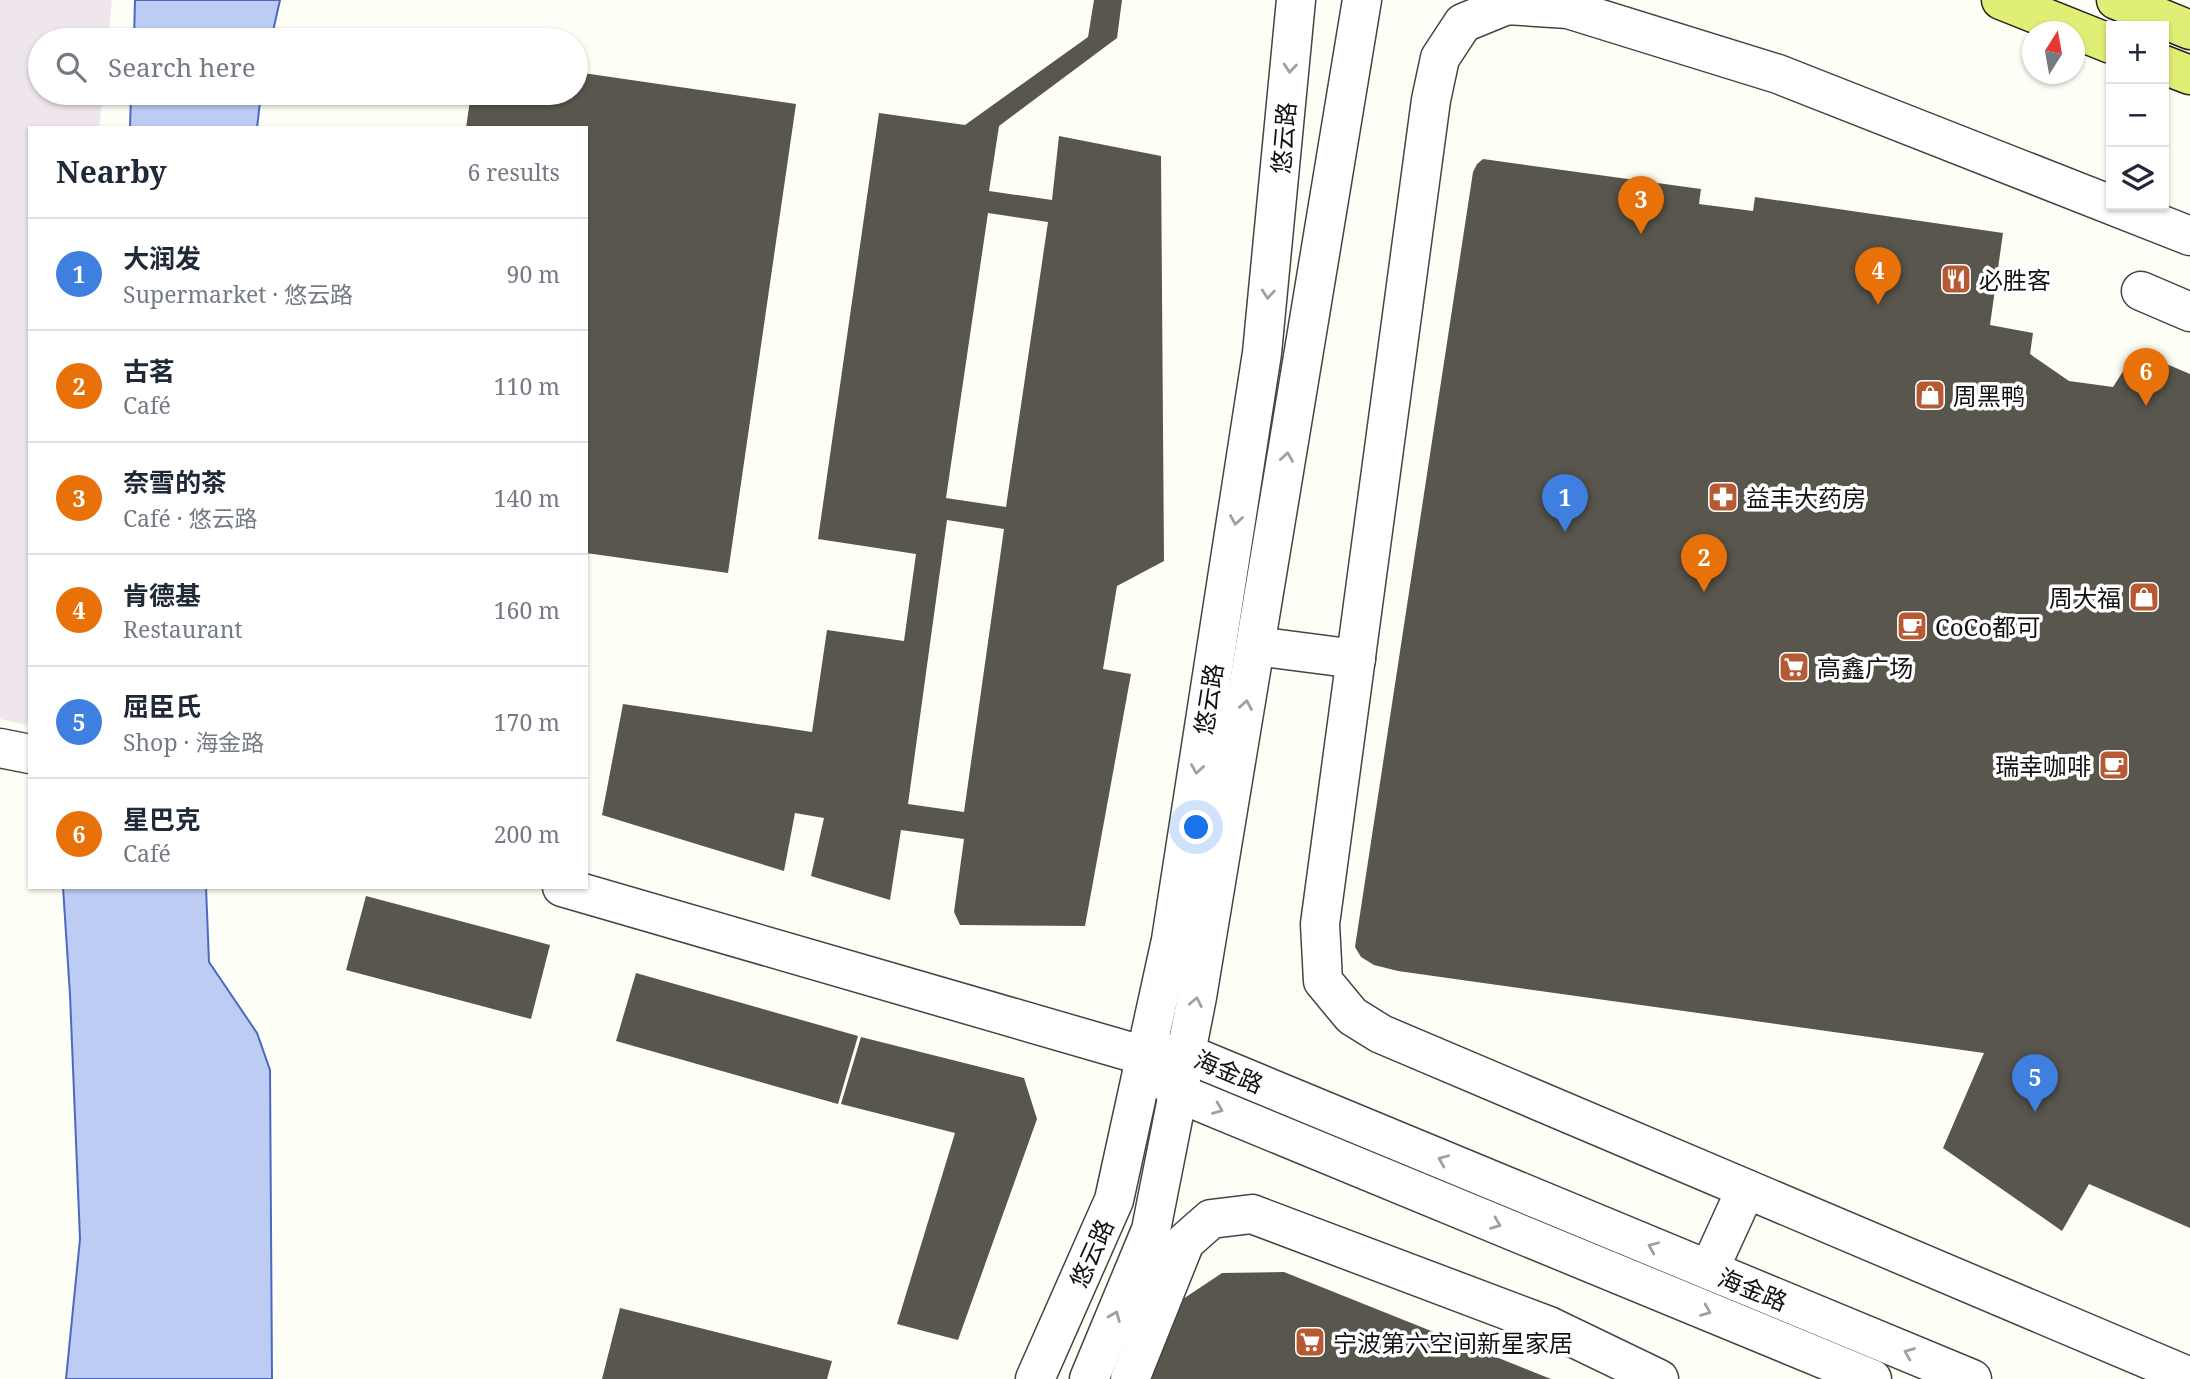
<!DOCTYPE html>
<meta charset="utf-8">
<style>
body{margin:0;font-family:"Noto Serif","Noto Sans SC",serif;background:#f2f2f3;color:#1f2937}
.controls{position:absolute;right:21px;top:21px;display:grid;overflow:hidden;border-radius:0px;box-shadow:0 2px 5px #0004}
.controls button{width:63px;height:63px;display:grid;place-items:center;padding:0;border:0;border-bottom:2px solid #e0e1e3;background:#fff;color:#1f2937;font:35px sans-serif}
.compass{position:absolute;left:2022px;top:21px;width:63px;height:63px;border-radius:50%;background:#fff;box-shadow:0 2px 5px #0004;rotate:11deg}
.you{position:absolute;left:1197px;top:828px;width:24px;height:24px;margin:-18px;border:5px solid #fff;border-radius:50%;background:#1a73e8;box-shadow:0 0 0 10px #1a73e833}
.badge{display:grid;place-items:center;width:46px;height:46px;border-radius:50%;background:#d93025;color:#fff;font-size:23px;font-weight:700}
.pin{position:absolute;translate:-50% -58px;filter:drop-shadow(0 2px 4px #0008)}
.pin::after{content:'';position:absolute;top:37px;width:24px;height:21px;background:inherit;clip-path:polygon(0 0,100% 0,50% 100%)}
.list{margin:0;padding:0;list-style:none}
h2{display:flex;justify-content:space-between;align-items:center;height:91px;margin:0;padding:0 28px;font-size:30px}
h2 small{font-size:23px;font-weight:400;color:#747a83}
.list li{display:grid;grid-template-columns:46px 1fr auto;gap:21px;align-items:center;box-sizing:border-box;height:112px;padding:0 28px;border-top:2px solid #e0e1e3}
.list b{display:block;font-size:26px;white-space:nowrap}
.list p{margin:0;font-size:23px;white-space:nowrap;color:#747a83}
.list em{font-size:23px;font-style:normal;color:#747a83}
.icon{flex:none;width:38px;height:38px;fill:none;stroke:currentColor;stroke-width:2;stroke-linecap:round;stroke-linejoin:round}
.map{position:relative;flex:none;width:2190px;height:1379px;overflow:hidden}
.search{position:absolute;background:#fff;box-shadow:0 2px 5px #0004;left:28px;top:28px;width:560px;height:77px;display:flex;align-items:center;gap:18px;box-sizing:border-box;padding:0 24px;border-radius:38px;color:#747a83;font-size:26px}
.panel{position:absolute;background:#fff;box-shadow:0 2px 5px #0004;left:28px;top:126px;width:560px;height:763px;border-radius:0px}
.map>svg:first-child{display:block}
.industrial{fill:#eee6ec}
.water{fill:#bdccf2;stroke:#4a69c3;stroke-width:2}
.building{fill:#59564e;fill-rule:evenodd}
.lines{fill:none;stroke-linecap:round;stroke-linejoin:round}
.minor-casing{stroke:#444;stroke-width:41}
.major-casing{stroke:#222;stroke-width:41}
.minor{stroke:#fff;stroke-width:38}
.major{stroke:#e1ee76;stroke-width:38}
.oneway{stroke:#a0a0a0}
.labels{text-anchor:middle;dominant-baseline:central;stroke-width:7;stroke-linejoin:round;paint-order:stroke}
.street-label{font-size:24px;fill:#111;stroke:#fff}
.poi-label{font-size:24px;fill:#111;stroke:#fff;text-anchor:start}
</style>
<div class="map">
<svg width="2190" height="1379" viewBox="0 0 2190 1379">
<rect width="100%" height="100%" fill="#fdfef5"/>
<!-- industrial -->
<polygon class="industrial" points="0,0 112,0 108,40 40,40 40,93 103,93 99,128 30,128 30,710 27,725 0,719"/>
<!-- water -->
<g class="water">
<polygon points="135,0 280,0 271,40 134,40"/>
<polygon points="131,93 261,93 257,128 130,128"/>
<polygon points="63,887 206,887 209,962 257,1033 270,1070 272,1379 66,1379 80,1239 70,995"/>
</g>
<!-- building -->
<g class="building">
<path d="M 1094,0 L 1122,0 L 1117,38 L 999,126 L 989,191 L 1052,200 L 1059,136 L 1161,156 L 1164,561 L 1117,586 L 1103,669 L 1131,674 L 1085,926 L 960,925 L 954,912 L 964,839 L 901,830 L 890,900 L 811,876 L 824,818 L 795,813 L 784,871 L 602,815 L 623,704 L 812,732 L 827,630 L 904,641 L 916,554 L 818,539 L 879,113 L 965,125 L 1088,37 ZM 988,213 L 1048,222 L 1006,507 L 946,498 ZM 947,520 L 1004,529 L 964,812 L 908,804 Z"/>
<polygon points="576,72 796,104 728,573 586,553 586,128 466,128 471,93 576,93"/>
<polygon points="1483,159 1701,189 1699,204 1753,211 1755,197 2003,233 1990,325 2033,333 2030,354 2069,381 2113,387 2136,351 2190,374 2190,1228 2089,1184 2062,1231 1943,1148 1984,1053 1398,971 1374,965 1361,957 1355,947 1473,172 1477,164"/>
<polygon points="366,896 550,945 531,1019 346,970"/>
<polygon points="636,973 858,1036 838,1104 616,1041"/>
<polygon points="861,1037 1024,1078 1037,1119 958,1340 897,1324 955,1133 841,1104"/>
<polygon points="1284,1272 1551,1379 1147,1379 1174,1305 1222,1273"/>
<polygon points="620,1308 832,1361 827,1379 602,1379"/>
</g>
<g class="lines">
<!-- minor casing -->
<g class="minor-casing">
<g id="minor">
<polyline points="2190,236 1778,74 1568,9 1507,5 1463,23 1440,58 1431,100 1320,924 1323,981 1352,1016 1381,1034 2190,1377"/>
<polyline points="2141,291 2190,312"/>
<polyline points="1256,646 1356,659"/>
<polyline points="0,748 30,754"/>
<polyline points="562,887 1145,1056 1185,1053 1972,1379"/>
<polyline points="1160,1073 1176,1092 1872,1379"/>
<polyline points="1709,1270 1746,1189"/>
<polyline points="1035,1379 1114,1200 1171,940 1262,353 1296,0"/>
<polyline points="1089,1379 1151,1230 1197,997 1362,0"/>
<polyline points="1130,1379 1185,1242 1211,1219 1252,1214 1549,1326 1659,1379"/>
</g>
</g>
<!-- major casing -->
<g class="major-casing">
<g id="major">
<polyline points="2001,0 2111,44"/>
<polyline points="2116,0 2190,30"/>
<polyline points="2164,65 2190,75"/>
</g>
</g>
<!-- minor -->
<use href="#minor" class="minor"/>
<!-- major -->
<use href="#major" class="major"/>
</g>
<!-- one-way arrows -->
<defs><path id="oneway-chevron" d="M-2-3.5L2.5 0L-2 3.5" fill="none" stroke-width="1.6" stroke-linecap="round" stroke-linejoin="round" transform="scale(1.75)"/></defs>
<g class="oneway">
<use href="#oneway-chevron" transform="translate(1290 68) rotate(95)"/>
<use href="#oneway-chevron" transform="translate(1268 294) rotate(95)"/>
<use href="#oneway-chevron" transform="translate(1287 457) rotate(-81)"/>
<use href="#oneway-chevron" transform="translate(1236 520) rotate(99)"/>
<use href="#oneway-chevron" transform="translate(1246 705) rotate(-80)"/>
<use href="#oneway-chevron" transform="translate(1197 769) rotate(99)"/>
<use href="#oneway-chevron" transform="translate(1196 1002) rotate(-79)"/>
<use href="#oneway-chevron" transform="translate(1218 1109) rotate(22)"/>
<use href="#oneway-chevron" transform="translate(1443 1160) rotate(-157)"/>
<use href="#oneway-chevron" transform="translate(1496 1224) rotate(22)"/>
<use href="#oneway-chevron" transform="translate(1653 1247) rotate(-157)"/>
<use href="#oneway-chevron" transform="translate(1706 1311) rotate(22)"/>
<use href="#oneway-chevron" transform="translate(1115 1316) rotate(-68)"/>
<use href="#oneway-chevron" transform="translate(1909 1353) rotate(-158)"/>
</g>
<!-- icons -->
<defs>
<g id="restaurant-square" transform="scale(1.575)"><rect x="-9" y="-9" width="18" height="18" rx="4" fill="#b75a33" stroke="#fff"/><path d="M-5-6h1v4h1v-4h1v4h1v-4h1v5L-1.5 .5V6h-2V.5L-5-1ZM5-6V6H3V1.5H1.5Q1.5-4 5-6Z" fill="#fff"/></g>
<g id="shop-square" transform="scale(1.575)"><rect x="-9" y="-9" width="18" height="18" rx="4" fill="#b75a33" stroke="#fff"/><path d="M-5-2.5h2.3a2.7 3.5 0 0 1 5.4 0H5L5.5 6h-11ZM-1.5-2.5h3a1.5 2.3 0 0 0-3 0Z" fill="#fff"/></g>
<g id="pharmacy-square" transform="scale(1.575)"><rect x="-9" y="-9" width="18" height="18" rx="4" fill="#b75a33" stroke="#fff"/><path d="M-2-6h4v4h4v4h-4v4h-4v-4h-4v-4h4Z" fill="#fff"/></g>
<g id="cafe-square" transform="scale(1.575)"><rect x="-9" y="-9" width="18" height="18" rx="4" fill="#b75a33" stroke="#fff"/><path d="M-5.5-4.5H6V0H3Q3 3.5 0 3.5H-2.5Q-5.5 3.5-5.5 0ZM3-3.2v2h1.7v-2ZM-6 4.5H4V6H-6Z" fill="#fff"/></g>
<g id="supermarket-square" transform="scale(1.575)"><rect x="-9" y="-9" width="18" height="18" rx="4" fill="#b75a33" stroke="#fff"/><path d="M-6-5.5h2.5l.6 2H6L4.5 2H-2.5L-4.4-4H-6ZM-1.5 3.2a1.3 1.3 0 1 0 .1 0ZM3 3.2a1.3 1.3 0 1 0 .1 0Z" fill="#fff"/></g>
</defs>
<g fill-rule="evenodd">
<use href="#restaurant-square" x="1956" y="279"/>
<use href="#shop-square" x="1930" y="395"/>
<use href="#pharmacy-square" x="1723" y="497"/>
<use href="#shop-square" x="2144" y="597"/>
<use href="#cafe-square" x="1912" y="626"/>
<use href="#supermarket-square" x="1794" y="667"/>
<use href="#cafe-square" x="2114" y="765"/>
<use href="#supermarket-square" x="1310" y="1342"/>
</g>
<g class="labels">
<!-- street labels -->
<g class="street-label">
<text transform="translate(1283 138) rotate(-85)">悠云路</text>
<text transform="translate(1208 699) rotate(-81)">悠云路</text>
<text transform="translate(1229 1071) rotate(23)">海金路</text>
<text transform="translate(1091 1253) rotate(-66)">悠云路</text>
<text transform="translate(1753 1289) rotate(22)">海金路</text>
</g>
<!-- poi labels -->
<g class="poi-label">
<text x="1979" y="279">必胜客</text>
<text x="1953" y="395">周黑鸭</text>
<text x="1746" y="497">益丰大药房</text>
<text x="2121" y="597" text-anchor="end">周大福</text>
<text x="1935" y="626">CoCo都可</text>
<text x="1817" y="667">高鑫广场</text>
<text x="2091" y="765" text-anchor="end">瑞幸咖啡</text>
<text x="1333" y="1342">宁波第六空间新星家居</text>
</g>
</g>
</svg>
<div class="controls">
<button>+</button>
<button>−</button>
<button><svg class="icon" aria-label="layers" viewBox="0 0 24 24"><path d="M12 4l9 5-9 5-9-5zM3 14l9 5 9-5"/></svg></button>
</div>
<svg class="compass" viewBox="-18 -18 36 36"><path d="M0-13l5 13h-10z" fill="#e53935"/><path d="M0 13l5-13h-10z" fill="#747a83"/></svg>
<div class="you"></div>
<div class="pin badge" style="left:1565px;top:532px;background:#3f7fe0">1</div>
<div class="pin badge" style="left:1704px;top:592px;background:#e8710a">2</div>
<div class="pin badge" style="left:1641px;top:234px;background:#e8710a">3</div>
<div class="pin badge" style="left:1878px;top:305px;background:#e8710a">4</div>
<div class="pin badge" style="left:2035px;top:1112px;background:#3f7fe0">5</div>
<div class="pin badge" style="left:2146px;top:406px;background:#e8710a">6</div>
<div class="search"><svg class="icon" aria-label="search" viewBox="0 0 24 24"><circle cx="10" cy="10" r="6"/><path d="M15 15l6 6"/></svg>Search here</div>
<section class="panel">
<h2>Nearby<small>6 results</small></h2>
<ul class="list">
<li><span class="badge" style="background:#3f7fe0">1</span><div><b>大润发</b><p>Supermarket · 悠云路</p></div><em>90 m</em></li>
<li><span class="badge" style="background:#e8710a">2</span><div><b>古茗</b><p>Café</p></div><em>110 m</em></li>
<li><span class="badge" style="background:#e8710a">3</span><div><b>奈雪的茶</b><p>Café · 悠云路</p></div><em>140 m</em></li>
<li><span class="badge" style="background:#e8710a">4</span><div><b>肯德基</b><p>Restaurant</p></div><em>160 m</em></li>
<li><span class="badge" style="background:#3f7fe0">5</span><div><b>屈臣氏</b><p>Shop · 海金路</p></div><em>170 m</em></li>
<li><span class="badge" style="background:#e8710a">6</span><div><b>星巴克</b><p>Café</p></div><em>200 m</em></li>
</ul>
</section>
</div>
